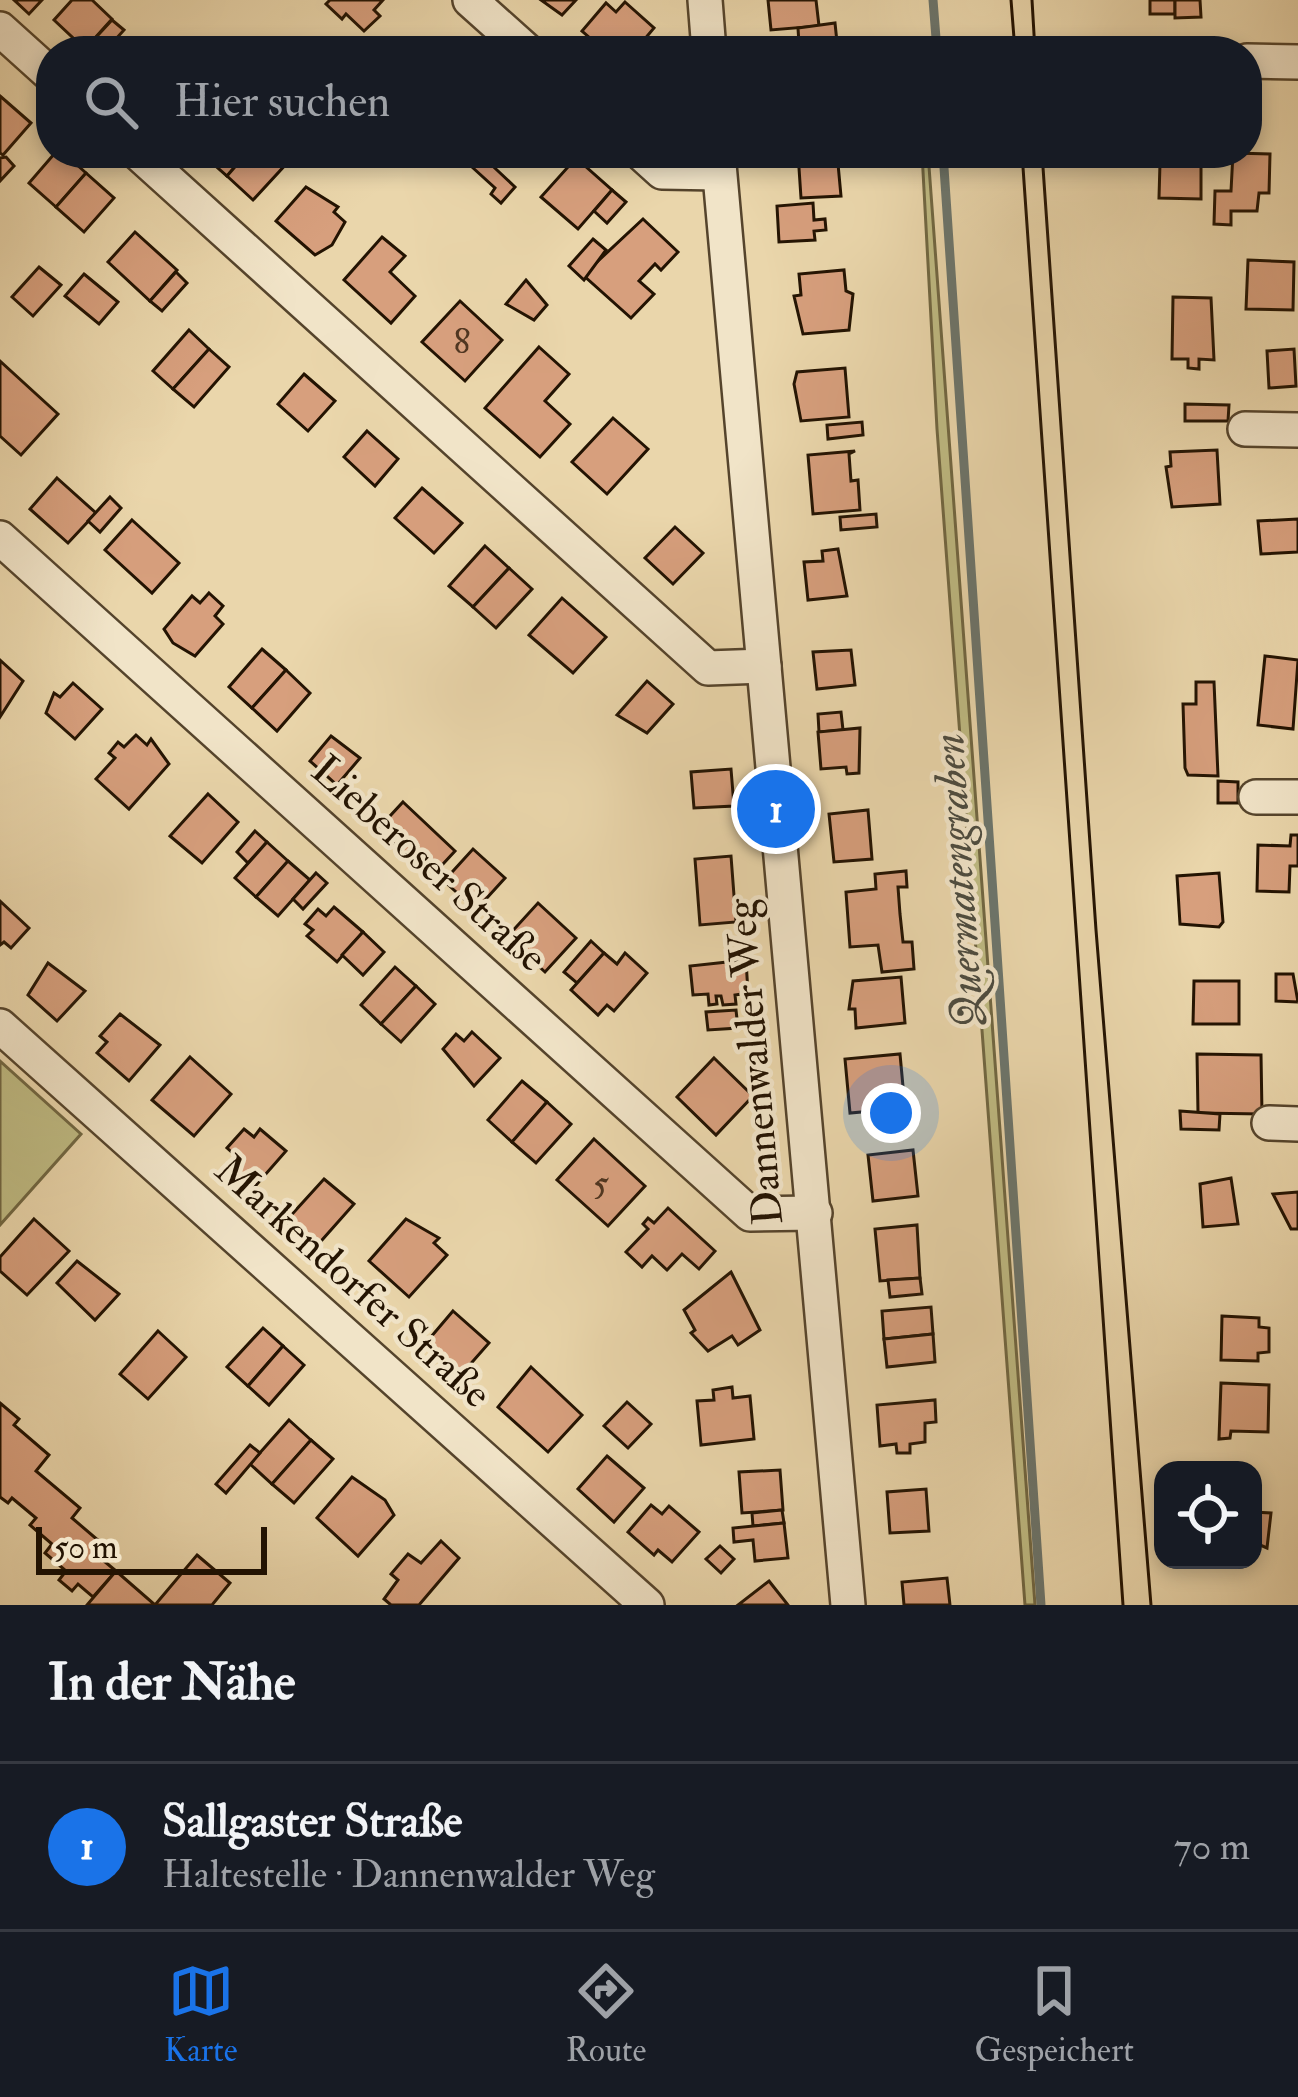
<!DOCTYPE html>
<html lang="de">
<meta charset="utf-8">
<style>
body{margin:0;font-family:"IM FELL Double Pica",serif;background:#20242c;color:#f1f3f6}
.controls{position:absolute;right:36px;bottom:36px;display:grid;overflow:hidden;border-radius:24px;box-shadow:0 6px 18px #0003}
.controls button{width:108px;height:108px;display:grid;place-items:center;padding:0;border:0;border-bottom:3px solid #363941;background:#171b24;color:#f1f3f6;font:60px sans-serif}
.scale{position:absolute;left:36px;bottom:30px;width:231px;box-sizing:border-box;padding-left:12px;border:6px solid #231302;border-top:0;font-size:33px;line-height:42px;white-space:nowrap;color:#231302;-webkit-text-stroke:9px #f1e4c8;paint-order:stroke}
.you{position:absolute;left:891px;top:1113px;width:42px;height:42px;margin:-30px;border:9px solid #fff;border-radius:50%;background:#1a73e8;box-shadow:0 0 0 18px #1a73e833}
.badge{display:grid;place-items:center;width:78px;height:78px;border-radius:50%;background:#1a73e8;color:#fff;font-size:39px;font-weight:700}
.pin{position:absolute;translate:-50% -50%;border:6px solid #fff;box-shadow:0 3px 12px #0006}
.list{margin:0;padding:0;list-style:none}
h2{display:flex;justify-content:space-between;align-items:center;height:156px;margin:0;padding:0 48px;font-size:51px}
h2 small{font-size:39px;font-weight:400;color:#9ea1a6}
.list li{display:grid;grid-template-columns:78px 1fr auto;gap:36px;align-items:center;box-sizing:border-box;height:168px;padding:0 48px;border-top:3px solid #363941}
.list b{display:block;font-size:45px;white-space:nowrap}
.list p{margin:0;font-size:39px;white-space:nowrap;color:#9ea1a6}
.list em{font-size:39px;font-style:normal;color:#9ea1a6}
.icon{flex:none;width:66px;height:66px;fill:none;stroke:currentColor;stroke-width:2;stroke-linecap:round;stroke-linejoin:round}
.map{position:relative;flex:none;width:1298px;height:1605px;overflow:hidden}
.search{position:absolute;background:#171b24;box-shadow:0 6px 18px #0003;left:36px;right:36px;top:36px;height:132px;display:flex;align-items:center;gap:30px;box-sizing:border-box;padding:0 42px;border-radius:48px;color:#9ea1a6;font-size:45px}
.sheet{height:324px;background:#171b24}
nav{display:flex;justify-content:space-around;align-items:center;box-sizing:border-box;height:168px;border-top:3px solid #363941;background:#171b24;font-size:33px;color:#9ea1a6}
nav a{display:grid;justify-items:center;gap:6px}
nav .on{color:#1a73e8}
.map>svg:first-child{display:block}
.green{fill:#bfbb83;stroke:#716742;stroke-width:3}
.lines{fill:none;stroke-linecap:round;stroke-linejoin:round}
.stream{stroke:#6c756c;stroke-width:9}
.building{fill:#d79f7d;stroke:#231302;stroke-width:3}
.minor-casing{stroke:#55442c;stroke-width:38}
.minor{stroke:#f1e4c8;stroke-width:33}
.tram{stroke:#231302;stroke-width:3}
.labels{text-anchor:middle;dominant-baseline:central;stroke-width:9;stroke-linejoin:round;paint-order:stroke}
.number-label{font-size:36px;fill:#503621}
.street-label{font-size:42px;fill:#231302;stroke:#f1e4c8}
.water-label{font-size:45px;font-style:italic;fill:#4d4c40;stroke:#f1e4c8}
</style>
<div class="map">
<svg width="1298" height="1605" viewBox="0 0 1298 1605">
<rect width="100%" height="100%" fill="#ead6ab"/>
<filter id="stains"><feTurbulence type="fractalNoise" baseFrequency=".00167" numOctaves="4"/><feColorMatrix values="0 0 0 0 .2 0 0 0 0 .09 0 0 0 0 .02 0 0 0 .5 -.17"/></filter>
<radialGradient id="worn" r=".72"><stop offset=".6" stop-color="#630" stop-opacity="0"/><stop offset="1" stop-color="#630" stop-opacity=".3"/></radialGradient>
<!-- green -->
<g class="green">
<polygon points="922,153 928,153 1035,1605 1025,1605 937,429"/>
<polygon points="0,1061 81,1134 0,1225"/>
</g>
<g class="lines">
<!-- stream -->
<g class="stream">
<polyline points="933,0 937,51"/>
<polyline points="943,153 1041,1605"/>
</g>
</g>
<!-- building -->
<g class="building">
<polygon points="14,0 42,0 29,14"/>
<polygon points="72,0 92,0 112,19 85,49 54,20"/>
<polygon points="330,0 383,0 374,10 380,16 364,31 346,14 342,19 326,4"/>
<polygon points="541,0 576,0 562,15"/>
<polygon points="768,0 816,0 819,26 771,30"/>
<rect x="1150" y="0" width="25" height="14"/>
<polygon points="1175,0 1200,0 1201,17 1175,18"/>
<polygon points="625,2 654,28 638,47 642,51 587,51 584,48 591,39 582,31 606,3 616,12"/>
<polygon points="112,20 124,30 105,51 89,51 86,48"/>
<polygon points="835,23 837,42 799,44 798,28"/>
<polygon points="841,41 842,51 811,51 811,43"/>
<polygon points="0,96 31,123 3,155 0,153"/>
<polygon points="55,153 64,153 86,173 56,207 29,183"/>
<polygon points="201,153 247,153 227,176"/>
<polygon points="247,153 278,153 288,162 253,200 227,176"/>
<polygon points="798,153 837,153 841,196 801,198"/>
<rect x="1160" y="153" width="41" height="10"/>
<polygon points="1233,153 1270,154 1269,193 1259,193 1257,211 1231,211 1231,225 1214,224 1215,191 1231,191"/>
<polygon points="482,156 515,187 501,203 491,194 495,188 472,167"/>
<polygon points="6,157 14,166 0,181 0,158"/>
<polygon points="576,158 612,190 578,229 541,197"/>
<polygon points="1160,163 1201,163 1201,199 1159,198"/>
<polygon points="86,173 114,198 84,232 56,207"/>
<polygon points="306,187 338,207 334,212 345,222 332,245 315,255 276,221"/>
<polygon points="612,190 626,202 607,223 594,211"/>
<polygon points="813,203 814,220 825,219 826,230 814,231 815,240 779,242 777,206"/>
<polygon points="643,219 678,252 661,270 655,264 639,281 654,294 631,318 583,275"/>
<polygon points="135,232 177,270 150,301 108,262"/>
<polygon points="382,237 405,256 390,272 415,296 391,323 344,280"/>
<polygon points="593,239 606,250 584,280 569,266"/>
<polygon points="1248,260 1294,262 1293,310 1246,309"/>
<polygon points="39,267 61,285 33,316 12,297"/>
<polygon points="844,270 846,291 853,294 849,330 803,334 794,296 801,295 799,274"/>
<polygon points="176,272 187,283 162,311 150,301"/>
<polygon points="84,274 118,302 99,324 65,296"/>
<polygon points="526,280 547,305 534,320 506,304"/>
<polygon points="1173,297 1211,298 1214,360 1199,359 1199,369 1188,368 1188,359 1172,359"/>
<polygon points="460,301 502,340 465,381 422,342"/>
<polygon points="189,330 209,349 173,389 153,371"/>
<polygon points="539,347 569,374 545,401 570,424 540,457 485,408"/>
<polygon points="209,349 229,367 194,407 173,389"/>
<polygon points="1294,349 1296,386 1269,388 1267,351"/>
<polygon points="0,361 58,414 21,455 0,436"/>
<polygon points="845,368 849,417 801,421 794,384 797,372"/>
<polygon points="304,374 335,401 308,431 278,404"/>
<polygon points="1185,404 1229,405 1228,421 1185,421"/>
<polygon points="613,418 648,449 607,494 572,462"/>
<polygon points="862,422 863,435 828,439 827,425"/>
<polygon points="367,431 398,459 375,486 344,457"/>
<polygon points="1217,450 1220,504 1172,507 1166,467 1171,466 1170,452"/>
<polygon points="855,451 849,454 851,481 858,480 860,510 813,514 808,455"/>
<polygon points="57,478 96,513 68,543 30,509"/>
<polygon points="422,488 462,523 434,553 395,518"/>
<polygon points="110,497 121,508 100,532 88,521"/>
<polygon points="876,514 877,527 841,530 840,517"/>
<polygon points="1298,519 1298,552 1261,554 1258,521"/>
<polygon points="132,520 179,563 152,593 105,550"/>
<polygon points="675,527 703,553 673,584 645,558"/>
<polygon points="485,546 509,568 473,607 449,586"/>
<polygon points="838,549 847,596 808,600 804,562 823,561 822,551"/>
<polygon points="509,568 532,589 496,628 473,607"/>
<polygon points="209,593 223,606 215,616 223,624 195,656 173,643 164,629 192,596 200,603"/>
<polygon points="562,598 606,637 573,673 529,635"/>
<polygon points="262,649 286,670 252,708 229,687"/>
<polygon points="851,650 855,685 817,689 813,652"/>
<polygon points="1265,656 1298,660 1293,729 1258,725"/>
<polygon points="0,660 23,681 0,717"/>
<polygon points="286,670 310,693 277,731 252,708"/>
<polygon points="647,681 673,704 647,733 617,715"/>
<polygon points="1196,682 1214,682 1218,776 1188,775 1185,768 1183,704 1196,704"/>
<polygon points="73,683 102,709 75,739 46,713 54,693 60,697"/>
<polygon points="841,712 843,730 819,732 818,714"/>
<polygon points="860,728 859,773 847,774 846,767 821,769 818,732"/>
<polygon points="136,735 147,745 151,739 169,764 129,809 96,779 115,758 109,753 118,742 124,747"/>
<polygon points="331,736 360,758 337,785 310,761"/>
<polygon points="731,769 734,806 694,808 691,772"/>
<polygon points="1218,781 1238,782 1238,803 1218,803"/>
<polygon points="208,794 238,822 202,863 170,836"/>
<polygon points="403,802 455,851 431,877 378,829"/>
<polygon points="868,810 872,859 834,862 829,814"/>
<polygon points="255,831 267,842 248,863 237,852"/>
<polygon points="1291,835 1298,835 1298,866 1290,866 1289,892 1257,891 1258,845 1290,846"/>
<polygon points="267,842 288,861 256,897 235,878"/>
<polygon points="473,849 505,878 476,910 444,881"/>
<polygon points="731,856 736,922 700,925 695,859"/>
<polygon points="288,861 310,880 278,916 256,897"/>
<polygon points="906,871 907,887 898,887 900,914 903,942 912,942 914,969 882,972 878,945 850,947 846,892 876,889 875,874"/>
<polygon points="316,873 327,883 303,909 293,899"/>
<polygon points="1219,873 1223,922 1219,927 1180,924 1177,876"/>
<polygon points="0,901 29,928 11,948 4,942 0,945"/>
<polygon points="538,903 576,938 545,972 507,937"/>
<polygon points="334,907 363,932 337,962 307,936 313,930 305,924 318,909 326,916"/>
<polygon points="363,932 384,952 363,975 342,955"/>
<polygon points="591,941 604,953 577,983 564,972"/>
<polygon points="604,953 617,964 625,953 647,973 614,1011 607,1005 598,1015 571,990"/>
<polygon points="746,960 748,993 735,995 736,1004 723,1005 721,996 716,996 717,1004 709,1005 708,994 693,995 690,966"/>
<polygon points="48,963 85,991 57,1021 28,995"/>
<polygon points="395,967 416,986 381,1024 361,1005"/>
<polygon points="1276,974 1293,974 1298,1002 1276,1001"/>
<polygon points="901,977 905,1023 856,1028 855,1009 849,1009 853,981"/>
<polygon points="1194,981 1239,981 1239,1024 1193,1024"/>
<polygon points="416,986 435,1004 401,1042 381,1024"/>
<polygon points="736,1010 738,1028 708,1030 706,1012"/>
<polygon points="120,1014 160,1045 129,1081 97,1053 107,1042 100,1036"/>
<polygon points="472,1032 500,1058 474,1086 443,1049 456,1034 464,1041"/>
<polygon points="900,1054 905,1108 850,1113 845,1059"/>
<polygon points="1197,1054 1261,1055 1262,1114 1198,1113"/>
<polygon points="190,1057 231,1094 194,1136 152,1100"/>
<polygon points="714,1058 753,1096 716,1135 677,1097"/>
<polygon points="522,1081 547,1102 512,1142 488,1120"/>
<polygon points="547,1102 571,1124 536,1163 512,1142"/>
<polygon points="1180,1111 1220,1114 1219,1130 1181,1129"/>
<polygon points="244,1129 254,1137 260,1129 286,1151 251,1191 225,1168 236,1156 227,1148"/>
<polygon points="594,1139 645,1186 608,1226 557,1180"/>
<polygon points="913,1150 918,1196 873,1201 868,1155"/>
<polygon points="1231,1178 1238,1224 1203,1227 1200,1184"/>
<polygon points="324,1179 354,1204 314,1249 285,1222"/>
<polygon points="1298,1192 1298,1229 1291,1229 1273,1194"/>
<polygon points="668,1208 715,1251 699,1269 682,1254 667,1270 652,1256 642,1267 626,1252 648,1229 643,1224 648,1218 654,1223"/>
<polygon points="34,1219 69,1251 27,1295 0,1271 0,1257"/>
<polygon points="406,1219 439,1238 434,1243 447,1255 409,1297 369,1261"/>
<polygon points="917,1225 920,1278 880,1281 875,1229"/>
<polygon points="77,1261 119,1294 95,1320 57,1283"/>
<polygon points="731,1272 760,1330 738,1345 732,1336 708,1351 691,1333 695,1330 684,1310"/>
<polygon points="920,1278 922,1294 890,1297 888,1280"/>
<polygon points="931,1307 933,1334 884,1339 882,1311"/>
<polygon points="453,1311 489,1343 459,1377 424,1345"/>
<polygon points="1222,1316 1259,1318 1259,1327 1269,1328 1269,1352 1258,1353 1258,1361 1221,1360"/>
<polygon points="263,1328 283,1346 248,1386 227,1367"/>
<polygon points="158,1331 186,1357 148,1399 120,1374"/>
<polygon points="933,1334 935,1362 887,1367 884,1339"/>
<polygon points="283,1346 304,1365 269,1405 248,1386"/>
<polygon points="531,1367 582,1415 548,1452 498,1407"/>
<polygon points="1221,1383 1269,1385 1268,1432 1231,1431 1230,1438 1219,1439"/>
<polygon points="732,1387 733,1398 750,1396 754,1439 701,1445 697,1401 714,1400 713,1390"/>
<polygon points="935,1400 936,1422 925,1423 925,1442 910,1444 910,1453 897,1453 896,1444 880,1446 877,1405"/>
<polygon points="627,1402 651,1424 628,1448 604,1426"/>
<polygon points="0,1403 19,1419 14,1425 49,1455 36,1471 80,1508 72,1518 106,1547 98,1556 116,1571 93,1597 78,1584 72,1591 59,1580 66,1571 45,1553 52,1544 30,1525 36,1518 12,1498 8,1503 0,1497"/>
<polygon points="289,1420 311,1440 272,1484 250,1464"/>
<polygon points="311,1440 333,1459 294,1503 272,1484"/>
<polygon points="250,1445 260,1453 226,1493 216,1484"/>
<polygon points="607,1456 644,1488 614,1522 578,1489"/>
<polygon points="780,1470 783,1510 742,1513 739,1472"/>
<polygon points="352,1477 385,1500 394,1515 358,1556 317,1518"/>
<polygon points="926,1489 929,1531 890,1533 887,1492"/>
<polygon points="651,1505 662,1514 669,1506 699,1532 672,1562 658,1550 654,1555 628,1532"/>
<polygon points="782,1510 784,1523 753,1526 752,1513"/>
<polygon points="1253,1512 1271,1513 1267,1548 1253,1542"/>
<polygon points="784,1523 788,1558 755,1561 753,1540 734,1542 733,1528"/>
<polygon points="441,1541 459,1558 419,1605 391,1605 384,1599 398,1580 391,1574 408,1554 421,1563"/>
<polygon points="720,1546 734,1559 721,1573 706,1559"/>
<polygon points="197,1555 230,1583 212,1605 87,1605 116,1571 155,1605"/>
<polygon points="947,1578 950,1605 904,1605 902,1582"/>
<polygon points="769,1581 788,1605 738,1605"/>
</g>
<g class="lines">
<!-- minor casing -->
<g class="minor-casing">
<g id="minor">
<polyline points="470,0 527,51"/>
<polyline points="705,0 709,51"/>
<polyline points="0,29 51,75"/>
<polyline points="1247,61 1298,62"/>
<polyline points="138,153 708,668 764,666"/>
<polyline points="641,153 662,172 719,173"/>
<polyline points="718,153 848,1605"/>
<polyline points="1245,429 1298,430"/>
<polyline points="0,538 750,1214 815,1213"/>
<polyline points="1256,797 1298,797"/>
<polyline points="0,1026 647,1605"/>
<polyline points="1269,1123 1298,1124"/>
</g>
</g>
<!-- minor -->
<use href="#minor" class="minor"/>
<!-- tram -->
<g class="tram">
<polyline points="1011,0 1015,51"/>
<polyline points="1032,0 1035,51"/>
<polyline points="1022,153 1123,1605"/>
<polyline points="1042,153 1096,930 1151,1605"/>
</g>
</g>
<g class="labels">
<!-- number labels -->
<g class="number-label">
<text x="462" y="341">8</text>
<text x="601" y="1183">5</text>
</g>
<!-- street labels -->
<g class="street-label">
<text transform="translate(429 864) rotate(42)">Lieberoser Straße</text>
<text transform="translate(755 1062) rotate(-95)">Dannenwalder Weg</text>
<text transform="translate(353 1282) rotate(42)">Markendorfer Straße</text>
</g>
<!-- water labels -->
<g class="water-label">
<text transform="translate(959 881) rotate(-94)">Quermatengraben</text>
</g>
</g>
<rect width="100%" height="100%" filter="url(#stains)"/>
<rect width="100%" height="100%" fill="url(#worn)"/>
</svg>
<div class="controls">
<button><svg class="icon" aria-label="locate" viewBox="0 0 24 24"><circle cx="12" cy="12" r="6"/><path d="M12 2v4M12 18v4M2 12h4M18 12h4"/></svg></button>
</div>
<div class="scale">50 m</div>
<div class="you"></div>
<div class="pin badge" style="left:776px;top:809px">1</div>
<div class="search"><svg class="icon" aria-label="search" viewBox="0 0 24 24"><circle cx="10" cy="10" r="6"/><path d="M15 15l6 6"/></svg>Hier suchen</div>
</div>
<section class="sheet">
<h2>In der Nähe<small></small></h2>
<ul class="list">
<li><span class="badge">1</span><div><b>Sallgaster Straße</b><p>Haltestelle · Dannenwalder Weg</p></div><em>70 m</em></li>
</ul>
</section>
<nav>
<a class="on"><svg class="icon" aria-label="map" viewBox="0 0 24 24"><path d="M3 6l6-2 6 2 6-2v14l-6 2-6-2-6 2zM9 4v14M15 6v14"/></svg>Karte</a>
<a><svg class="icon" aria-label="directions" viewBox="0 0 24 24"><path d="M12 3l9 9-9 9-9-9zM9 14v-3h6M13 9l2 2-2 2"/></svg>Route</a>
<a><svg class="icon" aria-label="saved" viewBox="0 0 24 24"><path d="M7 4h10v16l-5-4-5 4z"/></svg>Gespeichert</a>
</nav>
